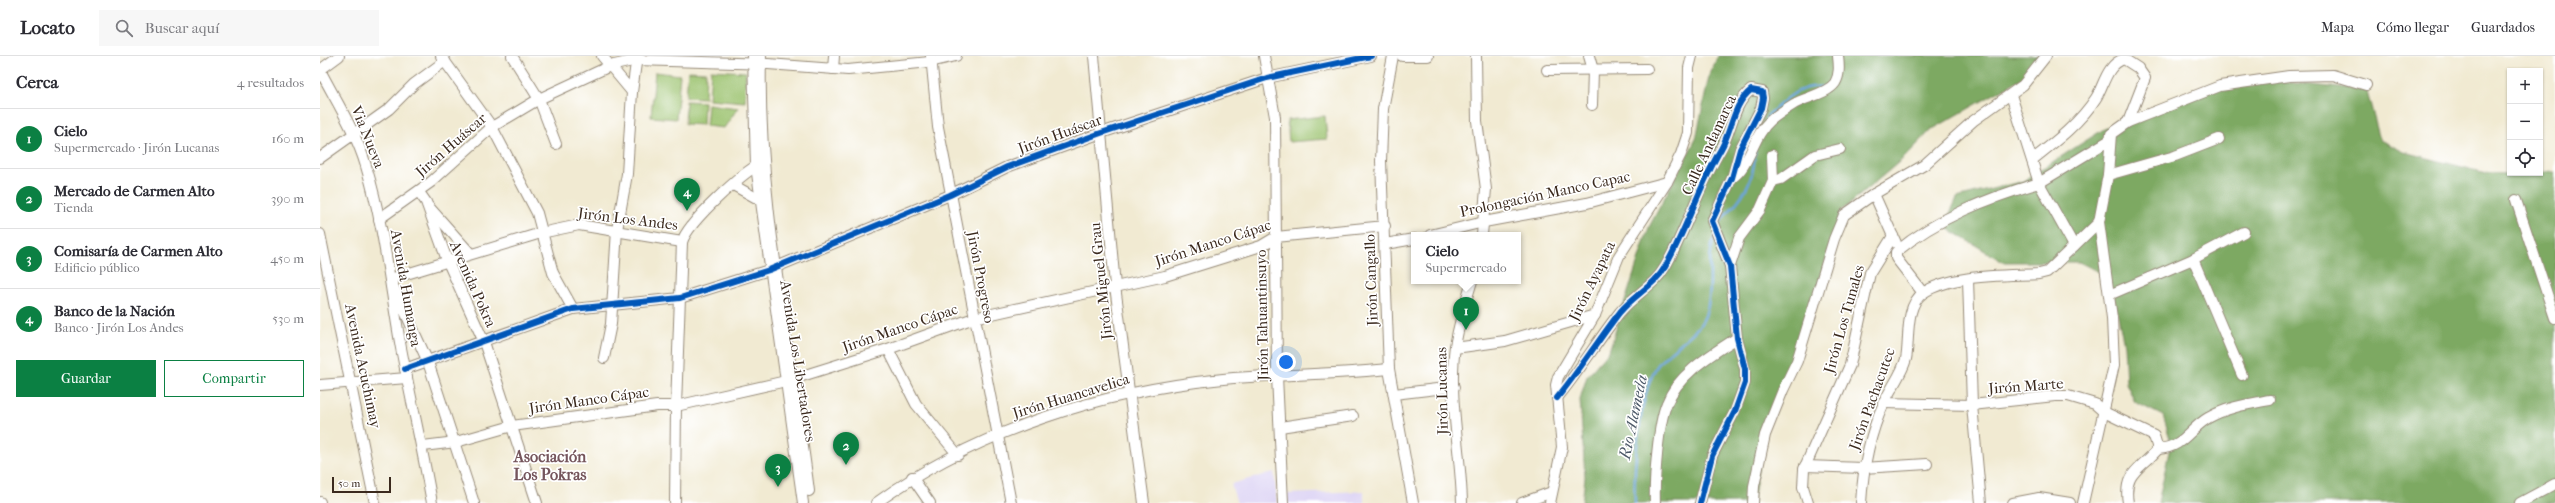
<!DOCTYPE html>
<html lang="es">
<meta charset="utf-8">
<style>
body{margin:0;font-family:"IM FELL French Canon",serif;background:#f7f7f7;color:#2b2b33}
.controls{position:absolute;right:12px;top:12px;display:grid;overflow:hidden;border-radius:0px;box-shadow:0 1px 3px #0004}
.controls button{width:36px;height:36px;display:grid;place-items:center;padding:0;border:0;border-bottom:1px solid #e1e1e2;background:#fff;color:#2b2b33;font:20px sans-serif}
.scale{position:absolute;left:12px;bottom:10px;width:59px;box-sizing:border-box;padding-left:4px;border:2px solid #3b2a1e;border-top:0;font-size:11px;line-height:14px;white-space:nowrap;color:#3b2a1e;-webkit-text-stroke:3px #fff;paint-order:stroke}
.you{position:absolute;left:966px;top:306px;width:14px;height:14px;margin:-10px;border:3px solid #fff;border-radius:50%;background:#1a73e8;box-shadow:0 0 0 6px #1a73e833}
.badge{display:grid;place-items:center;width:26px;height:26px;border-radius:50%;background:#0b8043;color:#fff;font-size:13px;font-weight:700}
.pin{position:absolute;translate:-50% -33px;filter:drop-shadow(0 1px 2px #0008)}
.pin::after{content:'';position:absolute;top:21px;width:14px;height:12px;background:inherit;clip-path:polygon(0 0,100% 0,50% 100%)}
.popup{position:absolute;left:1091px;top:176px;width:110px;height:52px;box-sizing:border-box;display:grid;place-content:center;border-radius:0px;background:#fff;filter:drop-shadow(0 1px 3px #0005);font-size:13px;white-space:nowrap;color:#7c7c81}
.popup b{font-size:15px;color:#2b2b33}
.popup::after{content:'';position:absolute;left:50%;top:100%;margin-left:-8px;border:8px solid transparent;border-top-color:#fff}
.list{margin:0;padding:0;list-style:none}
h2{display:flex;justify-content:space-between;align-items:center;height:52px;margin:0;padding:0 16px;font-size:17px}
h2 small{font-size:13px;font-weight:400;color:#7c7c81}
.list li{display:grid;grid-template-columns:26px 1fr auto;gap:12px;align-items:center;box-sizing:border-box;height:60px;padding:0 16px;border-top:1px solid #e1e1e2}
.list b{display:block;font-size:15px;white-space:nowrap}
.list p{margin:0;font-size:13px;white-space:nowrap;color:#7c7c81}
.list em{font-size:13px;font-style:normal;color:#7c7c81}
.actions{display:flex;gap:8px;padding:12px 16px}
.actions a{flex:1;padding:9px 0;border:1px solid #0b8043;border-radius:0px;text-align:center;font-size:14px;color:#0b8043}
.actions .main{background:#0b8043;color:#fff}
.icon{flex:none;width:22px;height:22px;fill:none;stroke:currentColor;stroke-width:2;stroke-linecap:round;stroke-linejoin:round}
.map{position:relative;flex:none;width:2235px;height:447px;overflow:hidden}
header{display:flex;align-items:center;gap:24px;box-sizing:border-box;height:56px;padding:0 20px;background:#fff;border-bottom:1px solid #e1e1e2}
header strong{font-size:19px}
nav{display:flex;gap:22px;margin-inline-start:auto;font-size:14px}
.search{width:280px;height:36px;background:#f7f7f7;display:flex;align-items:center;gap:10px;box-sizing:border-box;padding:0 14px;border-radius:0px;color:#7c7c81;font-size:15px}
main{display:flex}
aside{flex:1;background:#fff}
.map>svg:first-child{display:block}
.built{fill:#ded5f5}
.green{fill:#9cc36f;stroke:#6c7646}
.forest{fill:#7da962;stroke:#5c6a40}
.lines{fill:none;stroke-linecap:round;stroke-linejoin:round}
.stream{stroke:#6ca5db;stroke-width:2.5}
.minor-casing{stroke:#968a78;stroke-width:12}
.minor{stroke:#fff;stroke-width:10}
.cycleway-casing{stroke:#fff;stroke-width:8}
.cycleway{stroke:#0057b8;stroke-width:6}
.labels{text-anchor:middle;dominant-baseline:central;stroke-width:3.5;stroke-linejoin:round;paint-order:stroke}
.street-label{font-size:15px;fill:#3b2a1e;stroke:#fff}
.water-label{font-size:16px;font-style:italic;fill:#4f5b6a;stroke:#fff}
.neighbourhood-label{font-size:16px;font-weight:bold;fill:#75555c;stroke:#fff}
</style>
<header>
<strong>Locato</strong>
<div class="search"><svg class="icon" aria-label="search" viewBox="0 0 24 24"><circle cx="10" cy="10" r="6"/><path d="M15 15l6 6"/></svg>Buscar aquí</div>
<nav><a>Mapa</a><a>Cómo llegar</a><a>Guardados</a></nav>
</header>
<main>
<aside>
<h2>Cerca<small>4 resultados</small></h2>
<ul class="list">
<li><span class="badge">1</span><div><b>Cielo</b><p>Supermercado · Jirón Lucanas</p></div><em>160 m</em></li>
<li><span class="badge">2</span><div><b>Mercado de Carmen Alto</b><p>Tienda</p></div><em>390 m</em></li>
<li><span class="badge">3</span><div><b>Comisaría de Carmen Alto</b><p>Edificio público</p></div><em>450 m</em></li>
<li><span class="badge">4</span><div><b>Banco de la Nación</b><p>Banco · Jirón Los Andes</p></div><em>530 m</em></li>
</ul>
<div class="actions"><a class="main">Guardar</a><a>Compartir</a></div>
</aside>
<div class="map">
<svg width="2235" height="447" viewBox="0 0 2235 447">
<rect width="100%" height="100%" fill="#fff"/>
<filter id="ink" filterUnits="userSpaceOnUse"><feTurbulence type="fractalNoise" baseFrequency=".025" numOctaves="2"/><feDisplacementMap in="SourceGraphic" scale="8" xChannelSelector="R" yChannelSelector="G"/><feConvolveMatrix kernelMatrix="1 2 1 2 8 2 1 2 1" color-interpolation-filters="sRGB"/></filter>
<filter id="wash" filterUnits="userSpaceOnUse"><feTurbulence type="fractalNoise" baseFrequency=".012" numOctaves="4" result="noise"/><feDisplacementMap in="SourceGraphic" scale="16" xChannelSelector="R" yChannelSelector="G"/><feGaussianBlur stdDeviation="0.9" result="paint"/><feColorMatrix in="noise" values="0 0 0 0 0 0 0 0 0 0 0 0 0 0 0 0 0 1.4 0 .05"/><feComposite in="paint" operator="in"/></filter>
<g filter="url(#wash)">
<rect width="100%" height="100%" fill="#f1ead2"/>
<!-- built -->
<g class="built">
<polygon points="954,416 957,447 917,447 911,428"/>
<polygon points="1044,435 1044,447 968,447 967,438"/>
</g>
<!-- green -->
<g class="green">
<polygon points="391,14 426,16 425,46 389,43"/>
<polygon points="368,15 386,16 385,42 366,41"/>
<polygon points="335,16 360,19 356,63 331,61"/>
<polygon points="366,45 384,46 383,69 365,68"/>
<polygon points="388,48 418,52 404,72 386,70"/>
<polygon points="1005,60 1007,83 969,86 967,64"/>
</g>
<!-- forest -->
<g class="forest">
<polygon points="1398,0 1723,0 1713,16 1611,74 1585,101 1520,156 1479,293 1444,376 1433,447 1262,447 1265,421 1260,343 1267,320 1289,295 1329,171 1376,83 1389,20"/>
<polygon points="1927,22 2047,35 2060,84 2084,96 2166,117 2235,116 2235,447 1838,447 1851,386 1843,360 1815,346 1806,327 1804,289 1795,245 1781,217 1759,206 1683,206 1624,170 1637,142 1703,125 1784,73"/>
</g>
<g class="lines">
<!-- stream -->
<g class="stream">
<path d="M 1446,63 L 1448,59 C 1466,44 1478,28 1503,31"/>
<path d="M 1398,171 C 1402,159 1410,156 1417,146 C 1430,130 1434,116 1435,96"/>
<path d="M 1315,447 C 1313,414 1319,339 1337,310 C 1349,292 1376,281 1385,260 C 1395,233 1385,205 1395,179"/>
</g>
</g>
</g>
<g filter="url(#ink)">
<g class="lines">
<!-- minor casing -->
<g class="minor-casing">
<g id="minor">
<polyline points="121,0 172,71 217,157 233,217 253,253"/>
<polyline points="192,0 219,43 236,88"/>
<polyline points="282,0 312,36"/>
<polyline points="433,0 436,110 483,447"/>
<path d="M 441,0 C 437,146 471,290 489,435"/>
<polyline points="611,0 618,71 691,447"/>
<polyline points="774,0 795,230 824,447"/>
<polyline points="944,0 955,61 957,320 963,447"/>
<polyline points="1073,0 1063,53 1061,105 1069,313 1093,447"/>
<polyline points="1082,0 1108,0"/>
<polyline points="1156,0 1157,65 1166,133 1162,179"/>
<polyline points="1269,0 1273,14 1272,49"/>
<polyline points="513,13 514,0"/>
<path d="M 0,14 C 16,45 36,76 46,110 C 64,169 70,231 81,292 C 91,344 103,395 112,447"/>
<polyline points="0,14 19,0"/>
<polyline points="1227,14 1327,13"/>
<polyline points="1691,39 1719,127 1790,84"/>
<polyline points="1452,99 1453,125"/>
<polyline points="0,102 69,53 94,28 125,5"/>
<path d="M 1712,104 C 1735,86 1760,67 1776,42 C 1784,29 1787,8 1804,3 L 1818,12 L 1825,22 L 1808,66"/>
<polyline points="1788,119 1855,100 1899,83"/>
<path d="M 1412,122 C 1431,109 1432,80 1451,64 C 1458,58 1466,53 1474,48 C 1486,41 1507,38 1515,27 C 1520,19 1519,9 1518,0"/>
<polyline points="413,129 440,144 445,144"/>
<polyline points="99,136 106,146 127,204 164,286 217,447"/>
<polyline points="1554,138 1576,187"/>
<polyline points="2196,144 2235,262"/>
<polyline points="109,151 150,197"/>
<polyline points="59,163 111,126 172,71 219,43 290,10 317,4 448,8 528,14 610,6 636,0"/>
<polyline points="0,178 55,447"/>
<polyline points="1110,179 1164,166 1267,147 1347,126"/>
<polyline points="1065,188 1094,183"/>
<polyline points="1873,203 1922,319"/>
<polyline points="1410,210 1419,182 1440,154 1453,125 1461,123 1495,99 1520,93"/>
<polyline points="1648,223 1652,349 1661,447"/>
<path d="M 1603,237 L 1576,202 L 1576,196 C 1617,162 1668,142 1719,127 L 1754,190"/>
<polyline points="1789,239 1873,203 1924,176"/>
<polyline points="1135,292 1185,285 1275,259"/>
<polyline points="568,293 596,348 638,399"/>
<polyline points="284,302 291,268 297,174 307,118 312,36 317,0"/>
<polyline points="85,313 253,253 360,242 449,214 630,139 687,111 781,77 947,22 1051,0"/>
<polyline points="0,329 87,322"/>
<polyline points="1074,338 1134,331"/>
<path d="M 1237,342 C 1260,314 1278,284 1300,256 C 1314,239 1335,229 1345,211 C 1367,173 1379,130 1401,93 C 1412,74 1413,48 1431,34 L 1442,36 L 1443,42 L 1441,52 L 1420,93 L 1412,122 L 1392,165 L 1410,210 L 1417,282 L 1425,313 L 1425,327 L 1415,355 L 1392,400 L 1380,447"/>
<path d="M 1563,347 L 1652,349 L 1735,340 L 1748,340 L 1775,348 L 1784,356 L 1834,380 L 1838,393 C 1820,414 1803,416 1808,447"/>
<polyline points="960,371 1033,360"/>
<polyline points="103,390 136,386 192,370 337,350 356,350 466,325 568,293 654,262 845,220 941,190 956,181 1065,170"/>
<path d="M 1838,393 C 1864,391 1868,374 1888,362 C 1907,351 1929,348 1950,344"/>
<polyline points="1485,410 1543,412 1607,408"/>
<polyline points="592,421 610,447"/>
<polyline points="0,446 0,447"/>
<polyline points="154,447 108,306 70,223 221,177 259,169 362,186"/>
<path d="M 355,447 L 356,350 L 362,186 C 368,166 421,118 441,107"/>
<path d="M 556,447 C 656,375 781,335 903,323 C 958,318 1014,319 1069,313"/>
<path d="M 1142,447 C 1141,396 1128,342 1135,290 C 1139,268 1145,247 1152,225"/>
<polyline points="1202,447 1232,436"/>
<polyline points="1230,447 1242,391 1236,329 1238,321 1275,259 1299,200 1347,126 1361,98 1368,77 1369,12 1372,0"/>
<path d="M 1335,447 C 1334,425 1338,367 1347,347 C 1359,317 1391,299 1417,282"/>
<polyline points="1433,447 1434,430 1445,379 1463,334 1477,305 1514,183 1524,159 1554,138 1604,109 1653,65 1703,29 1726,0"/>
<polyline points="1488,447 1483,431 1484,413 1530,309 1550,217 1573,180"/>
<path d="M 1541,447 C 1543,413 1549,379 1564,347 C 1570,333 1582,318 1586,303 C 1590,284 1584,251 1603,237 C 1631,218 1686,220 1719,218 L 1727,216 L 1779,166"/>
<polyline points="1693,447 1719,442 1750,447"/>
<polyline points="1763,447 1794,309 1792,262 1779,166 1788,119 1791,78 1808,66 1900,30 1969,20 2013,19 2046,29"/>
<polyline points="2200,447 2235,428"/>
</g>
</g>
<!-- minor -->
<use href="#minor" class="minor"/>
<!-- cycleway casing -->
<g class="cycleway-casing">
<g id="cycleway">
<polyline points="85,313 253,253 360,242 449,214 630,139 687,111 781,77 947,22 1051,0"/>
<path d="M 1237,342 C 1260,314 1278,284 1300,256 C 1314,239 1335,229 1345,211 C 1367,173 1379,130 1401,93 C 1412,74 1413,48 1431,34 L 1442,36 L 1443,42 L 1441,52 L 1420,93 L 1412,122 L 1392,165 L 1410,210 L 1417,282 L 1425,313 L 1425,327 L 1415,355 L 1392,400 L 1380,447"/>
</g>
</g>
<!-- cycleway -->
<use href="#cycleway" class="cycleway"/>
</g>
</g>
<g class="labels">
<!-- street labels -->
<g class="street-label">
<text transform="translate(740 78) rotate(-20)">Jirón Huáscar</text>
<text transform="translate(48 81) rotate(68)">Via Nueva</text>
<text transform="translate(131 89) rotate(-41)">Jirón Huáscar</text>
<text transform="translate(1389 89) rotate(-65)">Calle Andamarca</text>
<text transform="translate(1225 138) rotate(-12)">Prolongación Manco Capac</text>
<text transform="translate(308 163) rotate(7)">Jirón Los Andes</text>
<text transform="translate(893 187) rotate(-18)">Jirón Manco Cápac</text>
<text transform="translate(661 221) rotate(79)">Jirón Progreso</text>
<text transform="translate(1051 224) rotate(-92)">Jirón Cangallo</text>
<text transform="translate(781 225) rotate(-96)">Jirón Miguel Grau</text>
<text transform="translate(1272 225) rotate(-64)">Jirón Ayapata</text>
<text transform="translate(153 228) rotate(66)">Avenida Pokra</text>
<text transform="translate(86 232) rotate(80)">Avenida Humanga</text>
<text transform="translate(942 259) rotate(-91)">Jirón Tahuantinsuyo</text>
<text transform="translate(1524 263) rotate(-74)">Jirón Los Tunales</text>
<text transform="translate(580 272) rotate(-19)">Jirón Manco Cápac</text>
<text transform="translate(478 305) rotate(81)">Avenida Los Libertadores</text>
<text transform="translate(43 310) rotate(78)">Avenida Acuchimay</text>
<text transform="translate(1706 330) rotate(-4)">Jirón Marte</text>
<text transform="translate(1122 335) rotate(-91)">Jirón Lucanas</text>
<text transform="translate(751 340) rotate(-17)">Jirón Huancavelica</text>
<text transform="translate(1552 343) rotate(-70)">Jirón Pachacutec</text>
<text transform="translate(269 344) rotate(-8)">Jirón Manco Cápac</text>
</g>
<!-- water labels -->
<g class="water-label">
<text transform="translate(1313 361) rotate(-78)">Rio Alameda</text>
</g>
<!-- neighbourhood labels -->
<g class="neighbourhood-label">
<text x="230" y="400">Asociación<tspan x="230" dy="18">Los Pokras</tspan></text>
</g>
</g>
</svg>
<div class="controls">
<button>+</button>
<button>−</button>
<button><svg class="icon" aria-label="locate" viewBox="0 0 24 24"><circle cx="12" cy="12" r="6"/><path d="M12 2v4M12 18v4M2 12h4M18 12h4"/></svg></button>
</div>
<div class="scale">50 m</div>
<div class="you"></div>
<div class="pin badge" style="left:1146px;top:274px">1</div>
<div class="popup"><b>Cielo</b>Supermercado</div>
<div class="pin badge" style="left:526px;top:409px">2</div>
<div class="pin badge" style="left:458px;top:431px">3</div>
<div class="pin badge" style="left:367px;top:155px">4</div>
</div>
</main>
